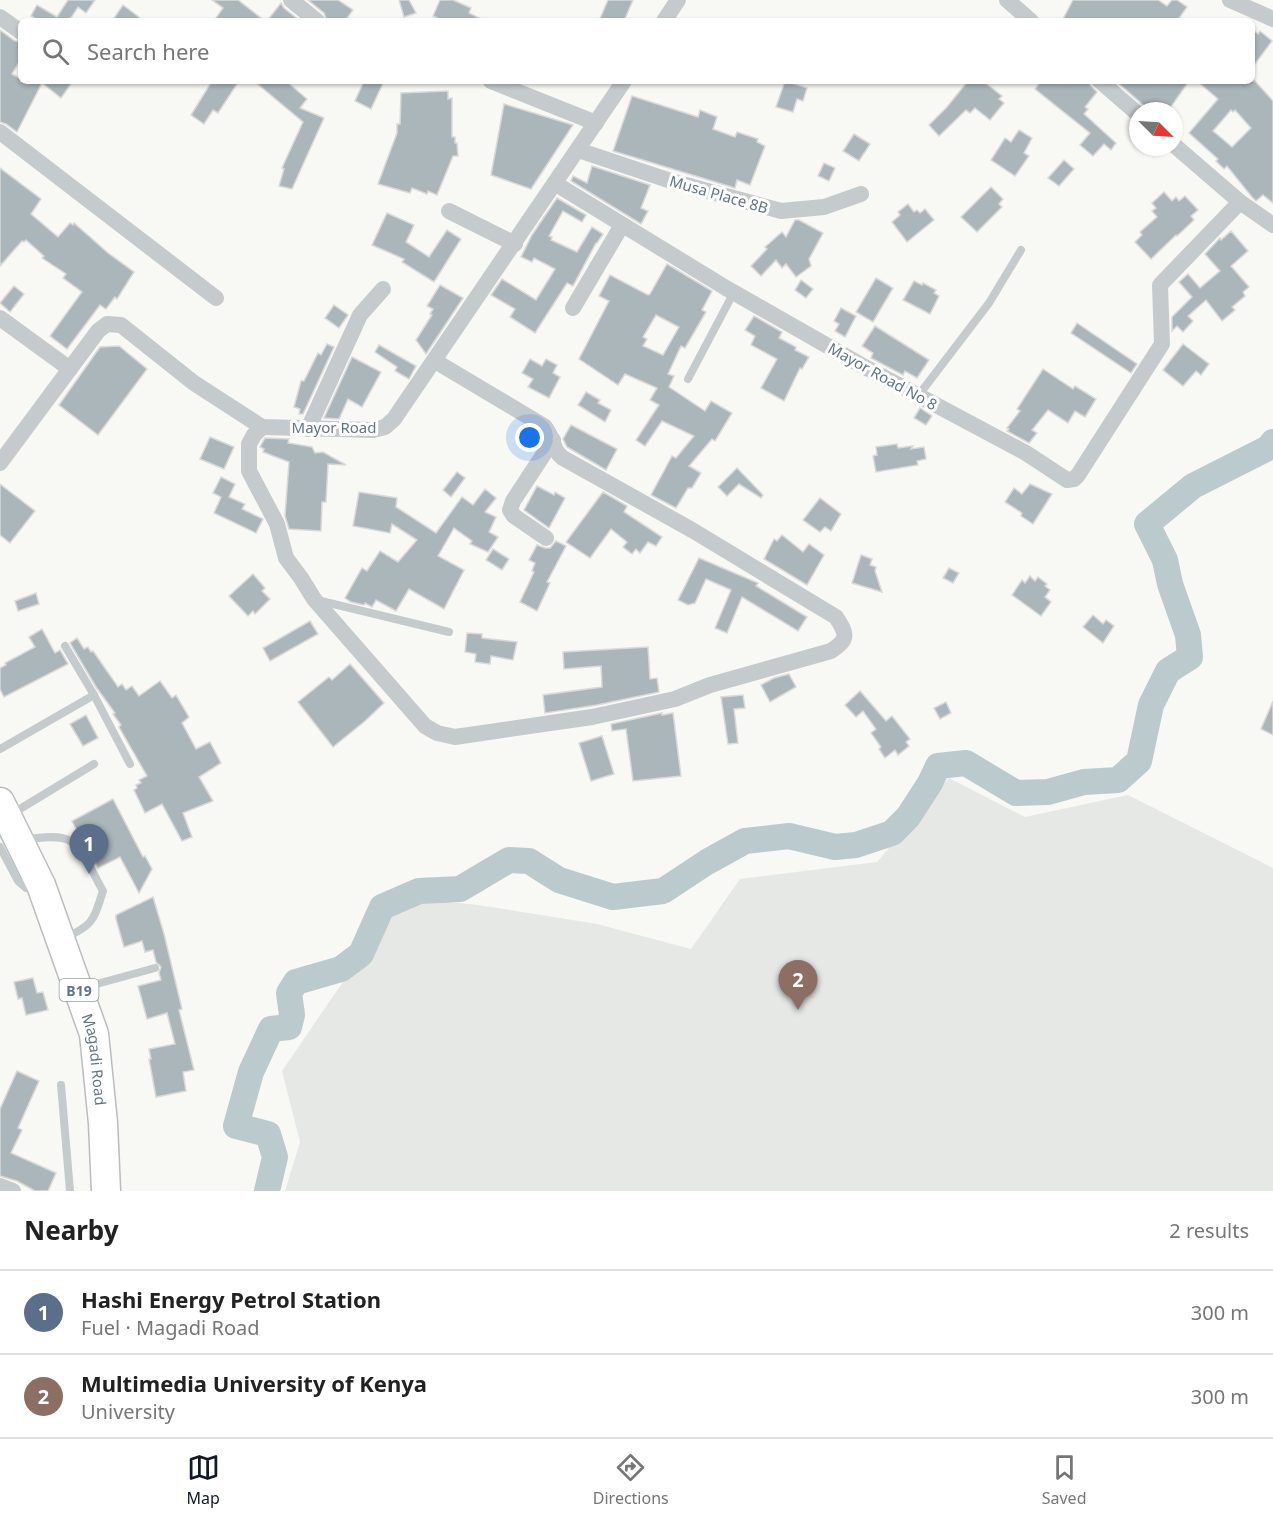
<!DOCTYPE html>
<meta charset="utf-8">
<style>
body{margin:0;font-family:"Noto Sans",sans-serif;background:#f6f6f6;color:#222}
.compass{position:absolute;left:1129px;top:102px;width:54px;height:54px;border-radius:50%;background:#fff;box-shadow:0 2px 4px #0004;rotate:114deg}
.you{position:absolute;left:530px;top:438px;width:21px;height:21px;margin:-15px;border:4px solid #fff;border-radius:50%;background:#1a73e8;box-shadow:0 0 0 9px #1a73e833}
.badge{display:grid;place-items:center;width:39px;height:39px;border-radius:50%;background:#111827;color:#fff;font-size:20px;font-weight:700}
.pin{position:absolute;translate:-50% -50px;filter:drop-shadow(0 2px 3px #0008)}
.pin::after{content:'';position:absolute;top:32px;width:21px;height:18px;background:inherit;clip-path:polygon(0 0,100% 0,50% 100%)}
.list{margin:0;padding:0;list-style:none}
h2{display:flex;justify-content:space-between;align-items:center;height:78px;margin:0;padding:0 24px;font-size:26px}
h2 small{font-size:20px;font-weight:400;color:#767676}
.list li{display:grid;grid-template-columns:39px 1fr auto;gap:18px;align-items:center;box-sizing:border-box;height:84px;padding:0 24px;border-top:2px solid #e0e0e0}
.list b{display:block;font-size:22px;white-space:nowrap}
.list p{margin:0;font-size:20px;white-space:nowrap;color:#767676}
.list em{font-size:20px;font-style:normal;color:#767676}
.icon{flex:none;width:33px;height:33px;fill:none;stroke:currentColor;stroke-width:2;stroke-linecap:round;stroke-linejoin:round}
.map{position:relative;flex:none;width:1273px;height:1191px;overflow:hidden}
.search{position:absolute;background:#fff;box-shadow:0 2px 4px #0004;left:18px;right:18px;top:18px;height:66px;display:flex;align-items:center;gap:15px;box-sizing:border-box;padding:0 21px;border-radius:9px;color:#767676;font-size:22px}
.sheet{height:246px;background:#fff}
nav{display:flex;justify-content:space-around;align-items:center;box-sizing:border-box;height:84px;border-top:2px solid #e0e0e0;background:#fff;font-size:16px;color:#767676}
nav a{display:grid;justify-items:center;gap:3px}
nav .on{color:#111827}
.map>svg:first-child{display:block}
.built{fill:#e6e8e6}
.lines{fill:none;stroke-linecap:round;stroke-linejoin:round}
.river{stroke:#bbcacd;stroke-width:26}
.building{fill:#abb6bb;stroke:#dad9d7;stroke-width:1.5;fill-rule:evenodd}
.trunk-casing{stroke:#b9bdc0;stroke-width:31}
.service{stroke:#c5cacd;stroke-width:8}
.minor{stroke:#c5cacd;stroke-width:16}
.trunk{stroke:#fff;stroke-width:28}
.labels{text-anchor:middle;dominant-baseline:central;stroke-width:6;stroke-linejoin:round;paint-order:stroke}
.shield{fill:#fff;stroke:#909fa8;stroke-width:1.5}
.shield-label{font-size:14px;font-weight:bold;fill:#607683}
.street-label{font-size:15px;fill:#607683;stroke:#fff}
</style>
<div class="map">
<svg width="1273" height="1191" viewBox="0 0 1273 1191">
<rect width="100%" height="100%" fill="#f8f8f5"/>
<!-- built -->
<polygon class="built" points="949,778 1025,817 1128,795 1273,868 1273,1191 285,1191 300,1142 282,1071 401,897 478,905 597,924 691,949 740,879 877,862"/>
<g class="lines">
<!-- river -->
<polyline class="river" points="267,1191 275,1157 268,1134 236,1126 251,1072 271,1029 289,1027 292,1015 289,993 296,982 341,969 361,954 382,907 419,891 460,889 509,860 529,861 559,880 613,897 663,891 707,862 745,841 789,836 835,847 856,845 892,833 908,817 930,783 938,766 966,763 1016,793 1048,792 1084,782 1118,780 1139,761 1151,705 1168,671 1190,657 1188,635 1170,584 1165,560 1147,524 1193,486 1268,448 1273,442"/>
</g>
<!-- building -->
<g class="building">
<polygon points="68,0 95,0 86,13 78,7 71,18 63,21 39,21 31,16 37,5 57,17"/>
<polygon points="212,0 238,0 265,21 214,21 223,8"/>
<polygon points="308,0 338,0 353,10 345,21 327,21 324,13"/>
<polygon points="399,0 409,0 416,13 404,17"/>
<polygon points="440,0 453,0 471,8 469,13 485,21 444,21 433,16"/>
<polygon points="608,0 633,0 624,21 599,21"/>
<polygon points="1073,0 1158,0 1167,6 1172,0 1177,0 1187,7 1177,21 1062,21"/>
<polygon points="281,3 284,8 300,21 267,21"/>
<polygon points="123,5 144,21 112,21"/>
<polygon points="1252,29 1258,34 1260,31 1272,41 1252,68"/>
<polygon points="0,30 15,41 21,42 21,59 12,74 21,79 21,81 73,81 61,98 42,83 17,132 6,124 0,122"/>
<polygon points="212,81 239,81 218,113 213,110 204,124 191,115"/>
<polygon points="254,81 286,81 307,99 300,108 324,118 292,189 279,186 284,169 282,168 303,122"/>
<polygon points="364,81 384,81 371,109 355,101"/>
<polygon points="785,81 807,88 803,101 797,99 793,112 776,107"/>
<polygon points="968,81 983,81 1002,96 999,99 1004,103 990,120 975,108 970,113 966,110 939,136 929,125 947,107"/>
<polygon points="1041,81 1090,81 1090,85 1097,92 1085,107 1088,109 1084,114 1116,143 1111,150 1104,144 1093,156 1080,145 1090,133 1035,89"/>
<polygon points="1116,81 1189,81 1168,111 1150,111"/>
<path d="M 1197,81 L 1255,81 L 1273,101 L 1273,203 L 1263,195 L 1256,201 L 1252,197 L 1227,166 L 1224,169 L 1216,161 L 1218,159 L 1189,133 L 1218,99 ZM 1231,110 L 1233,112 L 1235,110 L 1251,128 L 1232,147 L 1213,131 Z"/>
<polygon points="448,91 448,99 452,98 452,137 455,137 455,143 457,143 458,156 453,156 437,195 428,191 427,194 412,188 410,193 378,184 397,133 397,124 400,124 401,93"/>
<polygon points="632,96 698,117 700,110 717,117 713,129 735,137 737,132 758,139 757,142 765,146 750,185 737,180 735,188 613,151"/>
<polygon points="504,104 573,125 531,189 491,175"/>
<polygon points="1019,130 1032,138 1024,153 1029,156 1015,176 991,160 1005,138 1011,142"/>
<polygon points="854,134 870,144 859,161 843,151"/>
<polygon points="1064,160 1074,169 1059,186 1048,178"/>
<polygon points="824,163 835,168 829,181 818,176"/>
<polygon points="592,166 650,185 641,208 648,211 641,224 571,181 573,176 587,183"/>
<polygon points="0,168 41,199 31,214 58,237 70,223 73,225 74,223 108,253 134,272 117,299 115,297 106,309 100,305 67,349 50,336 82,292 63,278 66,274 42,258 44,256 26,240 24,242 22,241 0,266"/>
<polygon points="991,187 1003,199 999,204 1002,207 977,232 961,217"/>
<polygon points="1164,192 1172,201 1176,197 1179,201 1185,196 1198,210 1191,216 1194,220 1177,236 1176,235 1151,259 1135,242 1142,235 1140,232 1157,217 1152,211 1156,208 1152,203"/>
<polygon points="557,198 586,215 582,222 563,211 549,236 552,237 551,240 577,252 592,227 603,234 597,243 596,243 573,286 567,283 535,333 510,317 515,309 491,295 502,279 536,300 555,269 534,258 532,262 521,257 532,235"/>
<polygon points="908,204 914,212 917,210 920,213 925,209 934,220 907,242 892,222 900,215 898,212"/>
<polygon points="387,213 414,225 406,242 429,257 447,230 461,239 434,282 402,262 404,259 372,245"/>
<polygon points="795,220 799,220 823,233 809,259 811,266 796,277 786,264 782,268 776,260 761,276 751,266 767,249 765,247 782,232 786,237"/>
<polygon points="1231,231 1248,251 1231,266 1249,287 1243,292 1245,296 1232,307 1235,310 1222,321 1206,300 1188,316 1193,321 1183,332 1177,326 1172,331 1172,317 1192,297 1179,282 1188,274 1200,288 1220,271 1205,254 1220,238 1221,240"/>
<path d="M 667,264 L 712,291 L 702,310 L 706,312 L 685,348 L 681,346 L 668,374 L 674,376 L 669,387 L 705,411 L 711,401 L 732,413 L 715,441 L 712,439 L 689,466 L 701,473 L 692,488 L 688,488 L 676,508 L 651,495 L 672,456 L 676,458 L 694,436 L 662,421 L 645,446 L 636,440 L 659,405 L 650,400 L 657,388 L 625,374 L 618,385 L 579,359 L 609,301 L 599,296 L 610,275 L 648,295 L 650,294 ZM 656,315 L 679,327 L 663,355 L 643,346 L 647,339 L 643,337 Z"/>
<polygon points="876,278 893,288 873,322 856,312"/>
<polygon points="801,280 813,289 806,298 795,290"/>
<polygon points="914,281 922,285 923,283 936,290 934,293 939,296 930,314 903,300"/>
<polygon points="440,285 463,298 426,354 416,340 432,315 430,314 433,309 427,306"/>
<polygon points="14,286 24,294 10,312 0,303"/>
<polygon points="334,305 348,315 339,328 325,318"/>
<polygon points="841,308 856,316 845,337 835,331 839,324 834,321"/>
<polygon points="754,316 782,332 779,338 796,347 795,350 809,357 802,369 800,368 784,401 761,388 777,359 751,345 755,336 745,330"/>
<polygon points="1077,323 1137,364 1131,373 1071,333"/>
<polygon points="875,326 929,360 917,378 905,371 903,375 871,358 873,353 862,346"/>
<polygon points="327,344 334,347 303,414 299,414 300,409 294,407 301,381 304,381 318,353 321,355"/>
<polygon points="1183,344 1209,364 1201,375 1196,371 1183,386 1163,370"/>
<polygon points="379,345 416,366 409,379 395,371 397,367 375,352"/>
<polygon points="119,346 147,369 98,435 59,405 100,347"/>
<polygon points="352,357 381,372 362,407 348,399 339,419 324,418"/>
<polygon points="530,359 542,366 546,359 557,365 553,373 560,377 549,398 528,387 533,379 522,373"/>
<polygon points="1043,369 1073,389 1075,386 1096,399 1085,417 1075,411 1068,423 1048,410 1032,430 1037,433 1029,443 1007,431 1009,429 1007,428 1020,411 1017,409"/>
<polygon points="586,392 600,400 598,403 611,410 605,422 578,405"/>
<polygon points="920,408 932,416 926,425 914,418"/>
<polygon points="571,425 617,449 606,470 567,447 563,439"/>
<polygon points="210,437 234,447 224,469 200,459"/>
<polygon points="265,438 289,439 288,443 312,447 315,453 323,452 346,465 328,464 326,502 322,502 321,531 289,529 285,516 289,462 263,452 264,449 260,447"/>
<polygon points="897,444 898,448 913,446 911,449 924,447 926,459 917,461 918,465 876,472 873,456 877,455 876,447"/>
<polygon points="737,468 763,495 761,498 739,484 727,496 718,487"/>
<polygon points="457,472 465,478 451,497 443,490"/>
<polygon points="221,477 235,484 229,497 245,504 242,509 263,519 256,533 214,513 221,497 213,493"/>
<polygon points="0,484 35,511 10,543 0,535"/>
<polygon points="1030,484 1052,494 1033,524 1021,516 1022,513 1005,502 1014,488 1022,494"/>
<polygon points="537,486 554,495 555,492 565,498 549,528 524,510"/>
<polygon points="485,489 496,498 485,512 496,517 489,532 498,537 488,552 470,544 472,541 454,528 438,556 464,570 444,609 409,589 396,611 376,600 372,607 365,603 364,605 351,602 345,598 362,568 367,571 380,551 398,562 417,540 392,524 390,533 353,526 359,492 397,498 396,507 436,533 462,497 473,505"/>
<polygon points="603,492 627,506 624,512 662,537 656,546 648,542 640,553 636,549 632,554 623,547 627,542 611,529 590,558 566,542"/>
<polygon points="820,498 841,514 831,531 825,527 820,532 803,520"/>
<polygon points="782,535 803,552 809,544 824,555 807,585 764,559 774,539 777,541"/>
<polygon points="556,541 566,546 547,582 550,583 537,611 520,602 534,572 532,571 535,563 529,560 537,545 545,548 550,548"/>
<polygon points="493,549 509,559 502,570 486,560"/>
<polygon points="861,555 872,559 870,565 876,567 875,571 882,592 852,583"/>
<polygon points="699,558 758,583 756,586 807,617 798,631 742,597 727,633 715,628 731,590 706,579 695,603 688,605 678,600"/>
<polygon points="949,568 959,573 953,583 943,578"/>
<polygon points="253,574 265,588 262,591 270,599 255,614 253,611 248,616 229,596"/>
<polygon points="1030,576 1035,581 1038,577 1047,584 1045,586 1050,590 1045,597 1051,602 1041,616 1012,595 1022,580 1025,583"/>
<polygon points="36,593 39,604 18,611 15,601"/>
<polygon points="1093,615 1103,624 1106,620 1114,626 1103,643 1083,627"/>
<polygon points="310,621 318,634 270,661 263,648"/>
<polygon points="42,629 55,653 60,650 68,664 4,697 0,689 0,668 6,665 5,663 35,647 29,637"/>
<polygon points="467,633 482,634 482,638 517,642 513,660 491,656 490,664 475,662 476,654 465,652"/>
<polygon points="77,638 84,649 88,647 91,652 93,651 118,687 122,684 126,690 132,686 139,696 160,681 172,698 176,695 189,717 182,723 196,749 210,742 221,763 199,777 213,801 183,813 192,837 182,841 162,804 145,813 134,790 137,788 136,785 141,783 139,780 147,776 119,727 121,725 113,714 115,713 96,687 70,643"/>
<polygon points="648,647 650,679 657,678 659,692 597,705 545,713 543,695 602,687 601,666 564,669 563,652"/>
<polygon points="350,664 384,703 365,721 333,747 298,702 329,677 332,680"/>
<polygon points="789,674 796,687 770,702 761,685 774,678"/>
<polygon points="860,691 886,721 892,716 910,739 906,742 909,746 898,755 895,750 885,758 879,749 881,747 871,733 876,729 863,711 856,717 845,705"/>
<polygon points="743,695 745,708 734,709 738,743 728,744 721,697"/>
<polygon points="1273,701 1273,735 1261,729"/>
<polygon points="946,702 951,713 940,719 934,708"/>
<polygon points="662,713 662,715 673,713 681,776 633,781 626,729 612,731 611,724"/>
<polygon points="86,715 98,738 83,746 70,724"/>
<polygon points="602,736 614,774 591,781 579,743"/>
<polygon points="113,799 143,857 145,856 152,869 139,893 120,857 98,868 80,832 78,833 72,821"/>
<polygon points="153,897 164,934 182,1009 179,1010 194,1070 183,1072 186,1091 156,1097 149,1059 151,1059 149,1049 175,1044 167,1013 147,1019 138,986 161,980 159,973 161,967 156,962 153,950 145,952 142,941 124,947 116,919 116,915"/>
<polygon points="33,978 37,993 43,992 48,1010 26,1015 22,998 18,999 14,982"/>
<polygon points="17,1071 39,1081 18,1128 22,1130 11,1153 56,1173 48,1191 35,1191 17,1181 0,1176 0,1109"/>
</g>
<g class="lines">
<!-- trunk casing -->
<g class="trunk-casing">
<g id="trunk">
<path id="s1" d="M 0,802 L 41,885 L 94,1034 L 103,1123 L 106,1191"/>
</g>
</g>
<!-- service -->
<g class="service">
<polyline points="688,379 734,292"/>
<polyline points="918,396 989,303 1021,250"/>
<polyline points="317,600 449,632"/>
<polyline points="65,646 94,695 130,764"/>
<polyline points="0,749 94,695"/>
<polyline points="10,815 94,764"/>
<path d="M 23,840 C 82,830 77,845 103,891 C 93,922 93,925 63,939"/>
<polyline points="0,847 18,881 26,888 37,886"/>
<polyline points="82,988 155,968"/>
<polyline points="61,1085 70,1191"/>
</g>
<!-- minor -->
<g class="minor">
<polyline points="291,0 317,21"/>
<polyline points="1007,0 1031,21"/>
<polyline points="1230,0 1273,19"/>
<polyline points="0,17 21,32"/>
<polyline points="664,21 678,0"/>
<polyline points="491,81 596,123"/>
<polyline points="1100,81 1138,114"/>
<polyline points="0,132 216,298"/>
<polyline points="1174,145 1240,202 1273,225"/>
<polyline points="578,150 671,181 781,211 824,207 861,194"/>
<polyline points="556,184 726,288 861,365 1026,453 1067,480 1074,479 1078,475 1162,344 1160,285 1240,202"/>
<polyline points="449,211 515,244"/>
<polyline points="573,308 622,225"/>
<polyline points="0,318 70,369"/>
<path d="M 262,427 L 254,435 L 249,444 L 249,471 L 277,524 L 286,558 L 301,578 L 314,599 L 425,726 L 437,733 L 455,737 L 592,717 L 675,699 L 710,685 L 831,651 C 849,639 847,634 836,617 L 692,530 L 563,458 C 551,449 555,439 544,426 L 435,361"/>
<polyline points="308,429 360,315 383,289"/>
<polyline points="0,463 98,331 107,324 121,325 194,383 262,427 373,430 385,427 394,419 624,81"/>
<polyline points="546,538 514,516 510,510 513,501 553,440"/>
<polyline points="0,1186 13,1191"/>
</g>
<!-- trunk -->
<use href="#trunk" class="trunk"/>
</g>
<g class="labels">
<!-- shield labels -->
<rect class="shield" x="59.5" y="979" width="39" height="22" rx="4.5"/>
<g class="shield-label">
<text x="79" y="990">B19</text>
</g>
<!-- street labels -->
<g class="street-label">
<text transform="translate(719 194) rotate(16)">Musa Place 8B</text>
<text transform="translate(883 376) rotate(29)">Mayor Road No 8</text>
<text x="334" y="427">Mayor Road</text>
<text stroke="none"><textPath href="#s1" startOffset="276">Magadi Road</textPath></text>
</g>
</g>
</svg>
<svg class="compass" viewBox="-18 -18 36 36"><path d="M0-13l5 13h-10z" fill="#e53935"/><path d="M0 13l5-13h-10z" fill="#767676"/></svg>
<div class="you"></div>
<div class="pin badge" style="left:89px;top:874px;background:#5c6f8a">1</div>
<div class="pin badge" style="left:798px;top:1010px;background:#8d6e63">2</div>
<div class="search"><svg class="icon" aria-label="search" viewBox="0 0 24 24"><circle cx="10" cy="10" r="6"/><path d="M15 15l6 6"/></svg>Search here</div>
</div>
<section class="sheet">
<h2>Nearby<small>2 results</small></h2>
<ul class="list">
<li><span class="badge" style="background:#5c6f8a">1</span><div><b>Hashi Energy Petrol Station</b><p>Fuel · Magadi Road</p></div><em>300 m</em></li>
<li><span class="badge" style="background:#8d6e63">2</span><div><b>Multimedia University of Kenya</b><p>University</p></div><em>300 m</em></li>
</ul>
</section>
<nav>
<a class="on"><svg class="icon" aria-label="map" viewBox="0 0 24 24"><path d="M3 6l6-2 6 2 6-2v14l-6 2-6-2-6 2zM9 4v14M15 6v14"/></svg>Map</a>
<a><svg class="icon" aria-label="directions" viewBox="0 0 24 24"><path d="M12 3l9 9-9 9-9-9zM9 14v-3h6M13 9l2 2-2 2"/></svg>Directions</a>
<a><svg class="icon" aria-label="saved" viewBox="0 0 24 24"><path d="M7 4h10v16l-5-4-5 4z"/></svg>Saved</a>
</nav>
